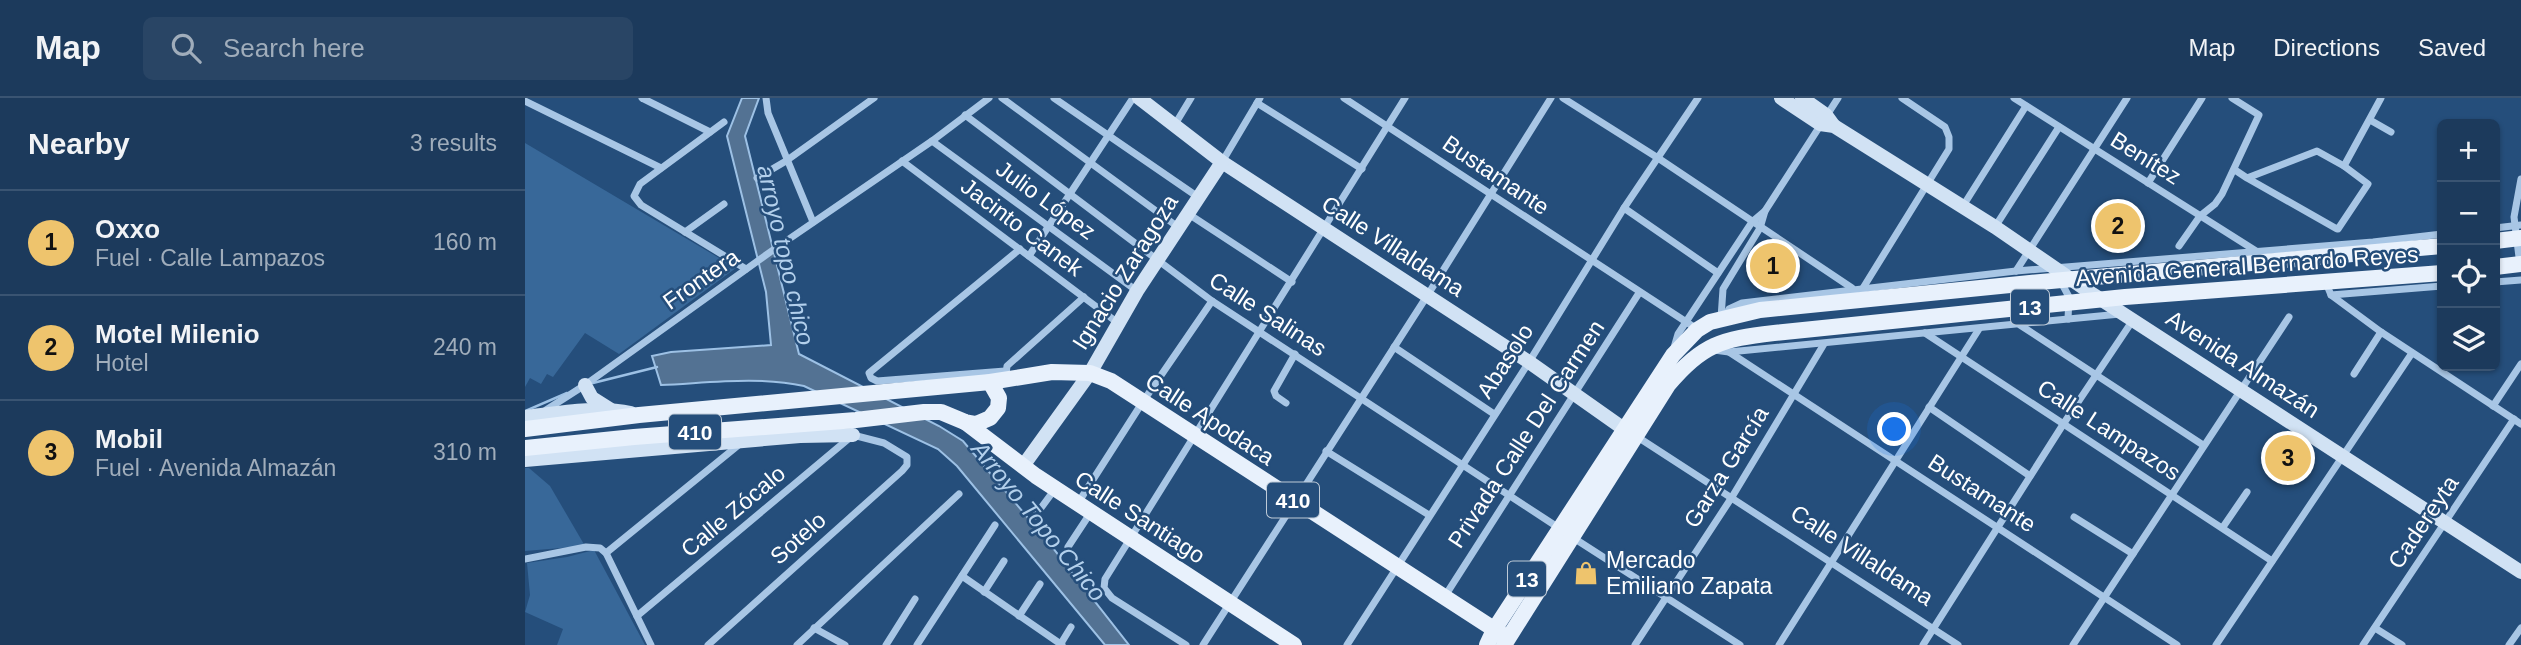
<!DOCTYPE html>
<meta charset="utf-8">
<style>
body{margin:0;font-family:Helvetica,sans-serif;background:#294565;color:#f1f3f6}
.controls{position:absolute;right:21px;top:21px;display:grid;overflow:hidden;border-radius:10px;box-shadow:0 2px 5px #0004}
.controls button{width:63px;height:63px;display:grid;place-items:center;padding:0;border:0;border-bottom:2px solid #3a5472;background:#1c3a5c;color:#f1f3f6;font:35px sans-serif}
.you{position:absolute;left:1370px;top:332px;width:24px;height:24px;margin:-18px;border:5px solid #fff;border-radius:50%;background:#1a73e8;box-shadow:0 0 0 10px #1a73e833}
.badge{display:grid;place-items:center;width:46px;height:46px;border-radius:50%;background:#eec46d;color:#111;font-size:23px;font-weight:700}
.pin{position:absolute;translate:-50% -50%;border:4px solid #fff;box-shadow:0 2px 7px #0006}
.list{margin:0;padding:0;list-style:none}
h2{display:flex;justify-content:space-between;align-items:center;height:91px;margin:0;padding:0 28px;font-size:30px}
h2 small{font-size:23px;font-weight:400;color:#a0adbb}
.list li{display:grid;grid-template-columns:46px 1fr auto;gap:21px;align-items:center;box-sizing:border-box;height:105px;padding:0 28px;border-top:2px solid #3a5472}
.list b{display:block;font-size:26px;white-space:nowrap}
.list p{margin:0;font-size:23px;white-space:nowrap;color:#a0adbb}
.list em{font-size:23px;font-style:normal;color:#a0adbb}
.icon{flex:none;width:38px;height:38px;fill:none;stroke:currentColor;stroke-width:2;stroke-linecap:round;stroke-linejoin:round}
.map{position:relative;flex:none;width:1996px;height:547px;overflow:hidden}
header{display:flex;align-items:center;gap:42px;box-sizing:border-box;height:98px;padding:0 35px;background:#1c3a5c;border-bottom:2px solid #3a5472}
header strong{font-size:33px}
nav{display:flex;gap:38px;margin-inline-start:auto;font-size:24px}
.search{width:490px;height:63px;background:#294565;display:flex;align-items:center;gap:18px;box-sizing:border-box;padding:0 24px;border-radius:10px;color:#a0adbb;font-size:26px}
main{display:flex}
aside{flex:1;background:#1c3a5c}
.map>svg:first-child{display:block}
.green{fill:#386899}
.water{fill:#537293;stroke:#9dc1e5;stroke-width:2}
.lines{fill:none;stroke-linecap:round;stroke-linejoin:round}
.stream{stroke:#9dc1e5;stroke-width:2.5}
.street{stroke:#a8c6e5;stroke-width:7}
.secondary{stroke:#d1e2f4;stroke-width:14}
.primary{stroke:#e8f1fc;stroke-width:16}
.labels{text-anchor:middle;dominant-baseline:central;stroke-width:5;stroke-linejoin:round;paint-order:stroke}
.shield{fill:#254e7b;stroke:#becad7;stroke-width:2}
.shield-label{font-size:21px;font-weight:bold;fill:#fff}
.street-label{font-size:23px;fill:#fff;stroke:#254e7b}
.poi-label{font-size:23px;fill:#fff;stroke:#254e7b;text-anchor:start}
.water-label{font-size:24px;font-style:italic;fill:#b3d0ec;stroke:#254e7b}
</style>
<header>
<strong>Map</strong>
<div class="search"><svg class="icon" aria-label="search" viewBox="0 0 24 24"><circle cx="10" cy="10" r="6"/><path d="M15 15l6 6"/></svg>Search here</div>
<nav><a>Map</a><a>Directions</a><a>Saved</a></nav>
</header>
<main>
<aside>
<h2>Nearby<small>3 results</small></h2>
<ul class="list">
<li><span class="badge">1</span><div><b>Oxxo</b><p>Fuel · Calle Lampazos</p></div><em>160 m</em></li>
<li><span class="badge">2</span><div><b>Motel Milenio</b><p>Hotel</p></div><em>240 m</em></li>
<li><span class="badge">3</span><div><b>Mobil</b><p>Fuel · Avenida Almazán</p></div><em>310 m</em></li>
</ul>
</aside>
<div class="map">
<svg width="1996" height="547" viewBox="0 0 1996 547">
<rect width="100%" height="100%" fill="#254e7b"/>
<!-- green -->
<g class="green">
<polygon points="0,45 211,170 94,256 60,235 28,279 22,276 16,286 5,280 0,289"/>
<polygon points="0,370 4,370 25,388 60,448 0,453"/>
<polygon points="69,452 120,547 32,547 38,531 0,514 5,497 2,465 42,459"/>
</g>
<!-- water -->
<path class="water" d="M 217,0 L 234,0 L 220,38 L 274,256 L 414,328 L 438,343 L 520,440 L 604,547 L 580,547 L 432,368 L 413,351 L 279,288 C 233,278 183,285 136,287 L 127,258 L 146,254 L 246,247 L 241,194 L 202,38 Z"/>
<g class="lines">
<!-- stream -->
<g class="stream">
<polyline points="68,285 132,269"/>
<polyline points="0,313 42,295"/>
</g>
<!-- street -->
<g class="street">
<polyline points="117,0 185,34"/>
<polyline points="241,0 243,15 288,124"/>
<polyline points="477,0 653,129"/>
<polyline points="529,0 673,99"/>
<polyline points="819,0 1172,231"/>
<polyline points="1038,0 1133,60 1327,190"/>
<polyline points="1489,0 1731,153"/>
<polyline points="0,3 136,70"/>
<polyline points="732,5 837,71"/>
<polyline points="440,17 687,203 1034,430"/>
<polyline points="1845,22 1866,34"/>
<polyline points="199,24 115,86 109,98 116,107 221,171"/>
<polyline points="649,28 666,0"/>
<polyline points="407,43 612,193"/>
<polyline points="377,63 593,225"/>
<polyline points="697,64 735,0"/>
<polyline points="1819,68 1856,0"/>
<polyline points="1710,72 1722,80 1812,131 1813,131 1843,86 1819,68 1792,53 1722,80"/>
<polyline points="232,80 261,63 349,0"/>
<polyline points="1623,85 1677,0"/>
<polyline points="1438,108 1501,8"/>
<polyline points="1099,110 1193,175"/>
<polyline points="662,115 767,184"/>
<polyline points="1470,129 1534,29"/>
<polyline points="1970,130 1996,127"/>
<polyline points="160,134 199,106"/>
<polyline points="1654,148 1675,118 1690,106 1697,96 1734,17 1707,0"/>
<polyline points="504,158 608,0"/>
<polyline points="1995,167 1989,119 1996,81"/>
<polyline points="1491,173 1602,0"/>
<polyline points="1535,182 1544,199 1543,221"/>
<polyline points="1970,184 1996,182"/>
<polyline points="1801,185 1806,197 1856,234 1996,326"/>
<polyline points="1338,190 1424,51 1424,39 1420,29 1377,0"/>
<polyline points="1806,197 1917,188"/>
<polyline points="1199,219 1204,211 1217,205 1491,173 1848,144 1917,136"/>
<polyline points="1196,220 1198,191 1235,130 1240,113"/>
<polyline points="1495,227 1678,347"/>
<polyline points="1400,235 1747,463"/>
<polyline points="869,249 969,316"/>
<polyline points="1189,252 1204,254 1595,216"/>
<polyline points="1148,253 1153,236 1227,124 1240,113 1313,0"/>
<polyline points="1204,254 1652,547"/>
<polyline points="480,273 352,283 346,280 344,275 495,151"/>
<polyline points="481,276 482,268 559,199"/>
<polyline points="1829,276 1856,234"/>
<polyline points="761,305 751,298 749,293 770,256"/>
<polyline points="1968,308 1996,266"/>
<polyline points="1404,309 1505,378"/>
<polyline points="21,312 60,287 248,152 407,43 464,0"/>
<polyline points="1111,338 1433,547"/>
<polyline points="801,353 904,417"/>
<polyline points="553,405 617,305 687,203"/>
<polyline points="510,418 530,391"/>
<polyline points="1549,419 1608,456"/>
<polyline points="1698,429 1722,394"/>
<polyline points="1047,439 1215,547"/>
<polyline points="543,449 566,414"/>
<polyline points="81,455 216,345"/>
<polyline points="0,461 61,449 75,450 81,455 126,547"/>
<polyline points="437,478 537,547"/>
<polyline points="459,494 479,463"/>
<polyline points="920,498 1114,195"/>
<polyline points="112,518 328,337 359,345 382,359 382,367 377,373 183,547"/>
<polyline points="494,518 515,486"/>
<polyline points="289,530 320,547"/>
<polyline points="1850,530 1877,547"/>
<polyline points="272,547 434,396"/>
<polyline points="361,547 390,501"/>
<polyline points="392,547 470,427"/>
<polyline points="535,547 546,529"/>
<polyline points="661,547 587,500 579,490 580,481 880,0"/>
<polyline points="678,547 902,198 1026,0"/>
<polyline points="822,547 1004,264 1099,110 1173,0"/>
<polyline points="1110,547 1207,399 1299,246"/>
<polyline points="1254,547 1454,231"/>
<polyline points="1398,547 1539,325 1608,222"/>
<polyline points="1548,547 1764,219"/>
<polyline points="1691,547 1887,255"/>
<polyline points="1838,547 1989,321"/>
<polyline points="1984,547 1996,530"/>
</g>
<!-- secondary -->
<g class="secondary">
<polyline points="614,0 697,64 1004,264 1099,331"/>
<polyline points="1256,0 1295,26 1309,28 1470,129 1566,195 1996,474"/>
<polyline points="1277,0 1301,17 1309,28"/>
<polyline points="60,287 67,300 86,312"/>
<path d="M 0,319 C 34,315 71,308 106,315"/>
<polyline points="0,362 275,338 328,337"/>
<polyline points="498,368 565,275 612,193 697,64"/>
</g>
<!-- primary -->
<g class="primary">
<polyline points="1970,143 1996,140"/>
<polyline points="1970,169 1996,166"/>
<polyline points="440,324 511,378 769,547"/>
<polyline points="0,331 114,317 465,284 527,274 565,275 586,283 978,537"/>
<polyline points="0,350 109,339 331,322 399,314 416,314 440,324 451,326 465,320 473,310 474,300 465,284"/>
<polyline points="962,547 969,532 1148,257 1172,232 1185,224 1235,212 1505,185 1917,148"/>
<path d="M 979,547 L 1143,287 C 1177,246 1197,241 1249,235 L 1600,199 L 1917,175"/>
</g>
</g>
<!-- icons -->
<defs>
<g id="shop-bare" transform="scale(1.89)"><path d="M-5-2.5h2.3a2.7 3.5 0 0 1 5.4 0H5L5.5 6h-11ZM-1.5-2.5h3a1.5 2.3 0 0 0-3 0Z" fill="#eec46d" stroke="#254e7b" stroke-width="2.5" paint-order="stroke"/></g>
</defs>
<g fill-rule="evenodd">
<use href="#shop-bare" x="1061" y="475"/>
</g>
<g class="labels">
<!-- shield labels -->
<g class="shield">
<rect x="1486" y="191.5" width="38" height="35" rx="5"/>
<rect x="144" y="316.5" width="52" height="35" rx="5"/>
<rect x="742" y="384.5" width="52" height="35" rx="5"/>
<rect x="983" y="463.5" width="38" height="35" rx="5"/>
</g>
<g class="shield-label">
<text x="1505" y="209">13</text>
<text x="170" y="334">410</text>
<text x="768" y="402">410</text>
<text x="1002" y="481">13</text>
</g>
<!-- street labels -->
<g class="street-label">
<text transform="translate(1621 60) rotate(32)">Benítez</text>
<text transform="translate(971 77) rotate(34)">Bustamante</text>
<text transform="translate(521 102) rotate(36)">Julio López</text>
<text transform="translate(497 129) rotate(37)">Jacinto Canek</text>
<text transform="translate(868 148) rotate(33)">Calle Villaldama</text>
<text transform="translate(1722 168) rotate(-4)">Avenida General Bernardo Reyes</text>
<text transform="translate(600 174) rotate(-58)">Ignacio Zaragoza</text>
<text transform="translate(176 181) rotate(-35)">Frontera</text>
<text transform="translate(743 216) rotate(33)">Calle Salinas</text>
<text transform="translate(980 263) rotate(-57)">Abasolo</text>
<text transform="translate(1718 266) rotate(33)">Avenida Almazán</text>
<text transform="translate(685 321) rotate(33)">Calle Apodaca</text>
<text transform="translate(1584 332) rotate(33)">Calle Lampazos</text>
<text transform="translate(1001 336) rotate(-57)">Privada Calle Del Carmen</text>
<text transform="translate(1201 369) rotate(-58)">Garza García</text>
<text transform="translate(1457 395) rotate(33)">Bustamante</text>
<text transform="translate(208 413) rotate(-40)">Calle Zócalo</text>
<text transform="translate(615 419) rotate(33)">Calle Santiago</text>
<text transform="translate(1898 424) rotate(-56)">Cadereyta</text>
<text transform="translate(273 440) rotate(-42)">Sotelo</text>
<text transform="translate(1337 457) rotate(33)">Calle Villaldama</text>
</g>
<!-- poi labels -->
<g class="poi-label">
<text x="1081" y="462">Mercado<tspan x="1081" dy="26">Emiliano Zapata</tspan></text>
</g>
<!-- water labels -->
<g class="water-label">
<text transform="translate(261 157) rotate(77)">arroyo topo chico</text>
<text transform="translate(514 423) rotate(51)">Arroyo Topo Chico</text>
</g>
</g>
</svg>
<div class="controls">
<button>+</button>
<button>−</button>
<button><svg class="icon" aria-label="locate" viewBox="0 0 24 24"><circle cx="12" cy="12" r="6"/><path d="M12 2v4M12 18v4M2 12h4M18 12h4"/></svg></button>
<button><svg class="icon" aria-label="layers" viewBox="0 0 24 24"><path d="M12 4l9 5-9 5-9-5zM3 14l9 5 9-5"/></svg></button>
</div>
<div class="you"></div>
<div class="pin badge" style="left:1248px;top:168px">1</div>
<div class="pin badge" style="left:1593px;top:128px">2</div>
<div class="pin badge" style="left:1763px;top:360px">3</div>
</div>
</main>
